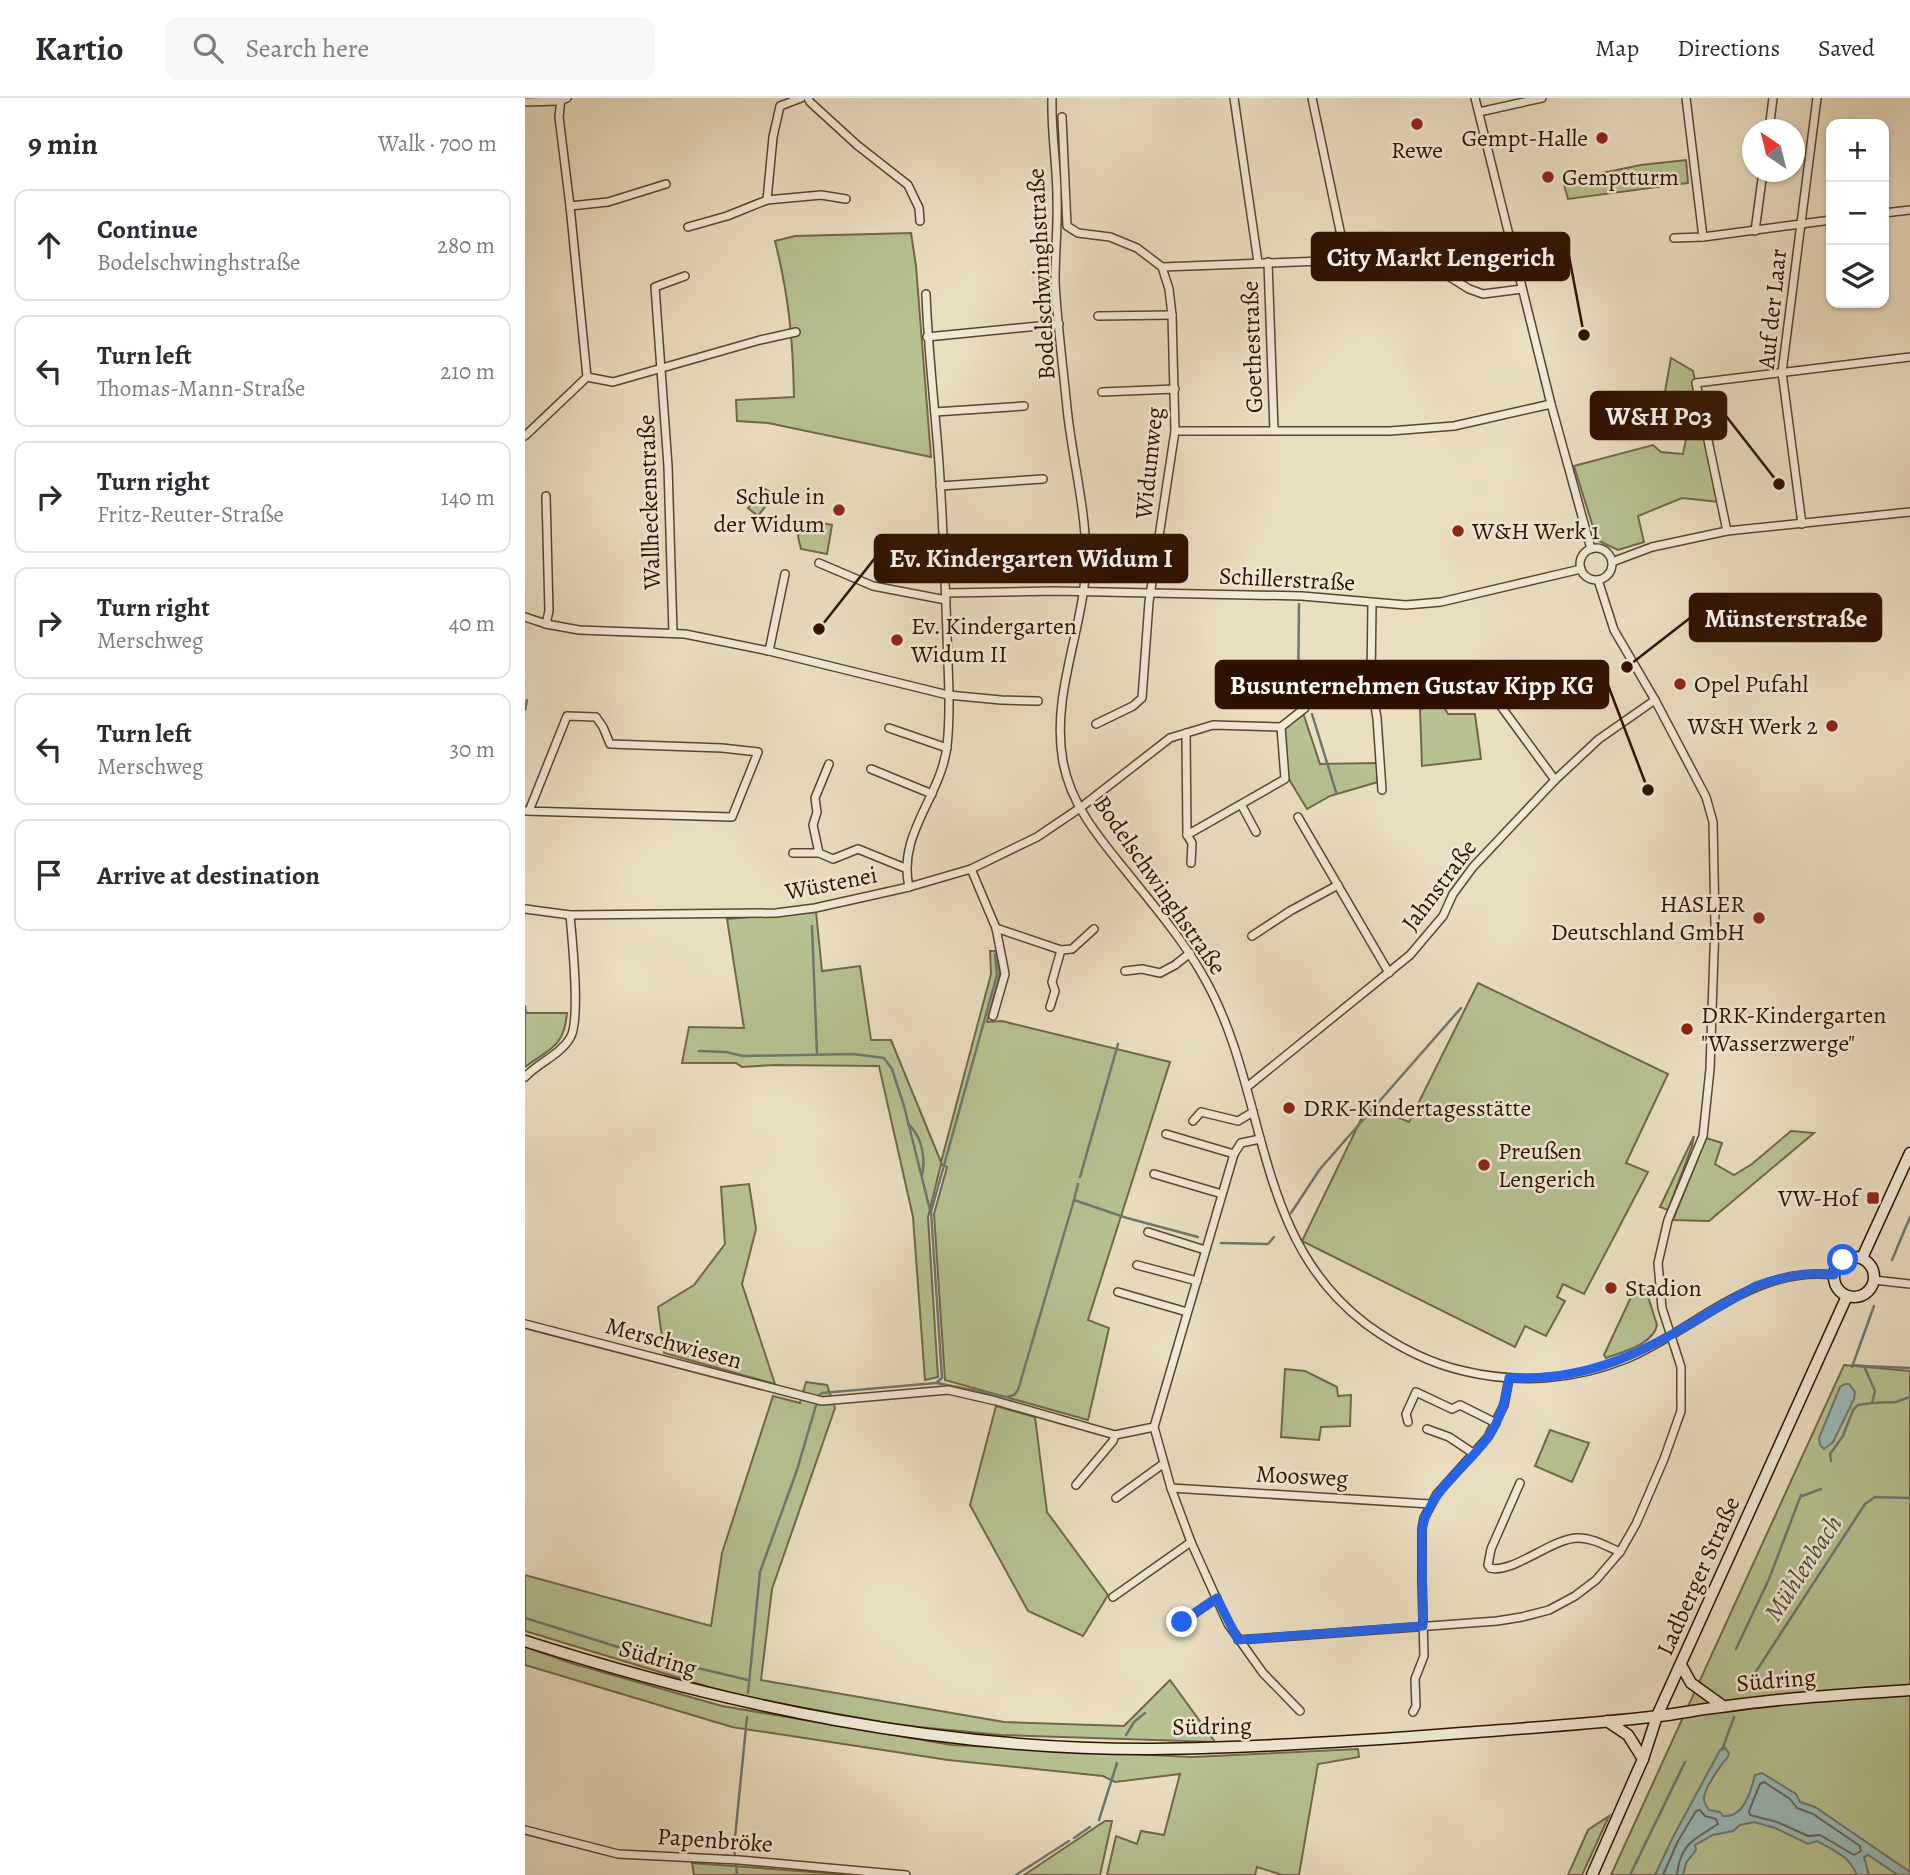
<!DOCTYPE html>
<meta charset="utf-8">
<style>
body{margin:0;font-family:Alegreya,serif;background:#f7f7f7;color:#2b2b33}
.controls{position:absolute;right:21px;top:21px;display:grid;overflow:hidden;border-radius:14px;box-shadow:0 2px 5px #0004}
.controls button{width:63px;height:63px;display:grid;place-items:center;padding:0;border:0;border-bottom:2px solid #e1e1e2;background:#fff;color:#2b2b33;font:35px sans-serif}
.compass{position:absolute;left:1217px;top:21px;width:63px;height:63px;border-radius:50%;background:#fff;box-shadow:0 2px 5px #0004;rotate:325deg}
.stop{position:absolute;width:21px;height:21px;margin:-16px;border:5px solid #2563eb;border-radius:50%;background:#fff}
.stop.end{background:#2563eb;border-color:#fff;box-shadow:0 2px 7px #0008}
.list{margin:0;padding:0;list-style:none}
h2{display:flex;justify-content:space-between;align-items:center;height:91px;margin:0;padding:0 28px;font-size:30px}
h2 small{font-size:23px;font-weight:400;color:#7c7c81}
.list li{display:grid;grid-template-columns:46px 1fr auto;gap:21px;align-items:center;box-sizing:border-box;height:112px;margin:0 14px 14px;padding:0 14px;border:2px solid #e1e1e2;border-radius:14px}
.list b{display:block;font-size:26px;white-space:nowrap}
.list p{margin:0;font-size:23px;white-space:nowrap;color:#7c7c81}
.list em{font-size:23px;font-style:normal;color:#7c7c81}
.icon{flex:none;width:38px;height:38px;fill:none;stroke:currentColor;stroke-width:2;stroke-linecap:round;stroke-linejoin:round}
.map{position:relative;flex:none;width:1385px;height:1777px;overflow:hidden}
header{display:flex;align-items:center;gap:42px;box-sizing:border-box;height:98px;padding:0 35px;background:#fff;border-bottom:2px solid #e1e1e2}
header strong{font-size:33px}
nav{display:flex;gap:38px;margin-inline-start:auto;font-size:24px}
.search{width:490px;height:63px;background:#f7f7f7;display:flex;align-items:center;gap:18px;box-sizing:border-box;padding:0 24px;border-radius:14px;color:#7c7c81;font-size:26px}
main{display:flex}
aside{flex:1;background:#fff}
.map>svg:first-child{display:block}
.green{fill:#b7c192;stroke:#726849;stroke-width:2}
.water{fill:#9abbba;stroke:#6e7770;stroke-width:2}
.lines{fill:none;stroke-linecap:round;stroke-linejoin:round}
.shore{stroke:#64665d;stroke-width:2}
.stream{stroke:#6e7770;stroke-width:2.5}
.minor-casing{stroke:#5c4430;stroke-width:10}
.secondary-casing{stroke:#2d1000;stroke-width:13}
.minor{stroke:#f1ead7;stroke-width:7}
.secondary{stroke:#f1ead7;stroke-width:10}
.route{stroke:#2563eb;stroke-width:9}
.poi-dot{fill:#8f2418;stroke:#f1ead7;stroke-width:2.5}
.labels{text-anchor:middle;dominant-baseline:central;stroke-width:5;stroke-linejoin:round;paint-order:stroke}
.poi-label{font-size:24px;fill:#2d1000;stroke:#f1ead7;text-anchor:start}
.street-label{font-size:24px;fill:#2d1000;stroke:#f1ead7}
.water-label{font-size:26px;font-style:italic;fill:#534c41;stroke:#f1ead7}
.leader{fill:none;stroke:#2d1000;stroke-width:2.5}
.callout-dot{fill:#2d1000;stroke:#f1ead7;stroke-width:2.5}
.callout{fill:#2d1000;stroke:#2d1000;stroke-width:2.5}
.callout-label{font-size:26px;text-anchor:middle;font-weight:bold;fill:#fff}
</style>
<header>
<strong>Kartio</strong>
<div class="search"><svg class="icon" aria-label="search" viewBox="0 0 24 24"><circle cx="10" cy="10" r="6"/><path d="M15 15l6 6"/></svg>Search here</div>
<nav><a>Map</a><a>Directions</a><a>Saved</a></nav>
</header>
<main>
<aside>
<h2>9 min<small>Walk · 700 m</small></h2>
<ul class="list">
<li><svg class="icon" aria-label="ahead" viewBox="0 0 24 24"><path d="M12 20V5M6 11l6-6 6 6"/></svg><div><b>Continue</b><p>Bodelschwinghstraße</p></div><em>280 m</em></li>
<li><svg class="icon" aria-label="left" viewBox="0 0 24 24"><path d="M17 20v-9H6M10 6l-5 5 5 5"/></svg><div><b>Turn left</b><p>Thomas-Mann-Straße</p></div><em>210 m</em></li>
<li><svg class="icon" aria-label="right" viewBox="0 0 24 24"><path d="M7 20v-9h11M14 6l5 5-5 5"/></svg><div><b>Turn right</b><p>Fritz-Reuter-Straße</p></div><em>140 m</em></li>
<li><svg class="icon" aria-label="right" viewBox="0 0 24 24"><path d="M7 20v-9h11M14 6l5 5-5 5"/></svg><div><b>Turn right</b><p>Merschweg</p></div><em>40 m</em></li>
<li><svg class="icon" aria-label="left" viewBox="0 0 24 24"><path d="M17 20v-9H6M10 6l-5 5 5 5"/></svg><div><b>Turn left</b><p>Merschweg</p></div><em>30 m</em></li>
<li><svg class="icon" aria-label="arrive" viewBox="0 0 24 24"><path d="M6 21V4h12l-3 4 3 4H6"/></svg><div><b>Arrive at destination</b></div></li>
</ul>
</aside>
<div class="map">
<svg width="1385" height="1777" viewBox="0 0 1385 1777">
<rect width="100%" height="100%" fill="#eadec1"/>
<filter id="stains"><feTurbulence type="fractalNoise" baseFrequency=".00286" numOctaves="4"/><feColorMatrix values="0 0 0 0 .2 0 0 0 0 .09 0 0 0 0 .02 0 0 0 .5 -.17"/></filter>
<radialGradient id="worn" r=".72"><stop offset=".6" stop-color="#630" stop-opacity="0"/><stop offset="1" stop-color="#630" stop-opacity=".3"/></radialGradient>
<!-- green -->
<g class="green">
<polygon points="1161,62 1163,85 1043,101 1038,83 1116,67"/>
<path d="M 386,135 L 391,168 L 406,359 L 243,325 L 212,323 L 211,302 L 269,299 C 268,242 264,199 250,143 L 270,138 Z"/>
<polygon points="1146,260 1168,273 1195,404 1157,400 1113,418 1119,444 1093,452 1072,442 1049,368 1128,347 1136,354 1158,356 1166,316 1137,310"/>
<polygon points="239,390 249,397 233,418 223,410"/>
<path d="M 285,423 L 295,428 L 298,425 L 307,427 L 302,456 L 276,451 C 272,433 269,436 285,423 Z"/>
<polygon points="917,606 923,616 950,616 956,661 897,668 895,611"/>
<polygon points="778,615 795,666 852,665 853,684 805,698 782,711 762,678 759,630"/>
<polygon points="291,814 297,873 335,868 346,942 366,942 416,1064 466,876 465,853 471,853 475,876 462,924 477,923 645,964 563,1222 584,1230 563,1322 420,1282 409,1116 422,1069 416,1066 403,1119 413,1279 400,1282 388,1119 354,968 249,967 217,969 211,965 157,965 164,929 219,930 202,821"/>
<polygon points="953,885 1143,976 1101,1065 1123,1074 1059,1196 1038,1186 1032,1199 1040,1203 1021,1238 1000,1228 990,1249 777,1143 843,1007 884,1024"/>
<path d="M 0,907 L 1,915 L 42,915 C 39,949 26,950 0,969 Z"/>
<polygon points="1266,1033 1289,1035 1184,1123 1148,1122 1181,1040 1197,1045 1190,1066 1209,1077 1227,1066"/>
<polygon points="1169,1038 1167,1048 1143,1112 1135,1109"/>
<polygon points="224,1086 231,1131 217,1186 250,1286 139,1255 133,1209 169,1187 200,1146 196,1089"/>
<path d="M 1113,1184 L 1119,1186 L 1132,1227 C 1129,1246 1097,1254 1081,1260 L 1079,1257 Z"/>
<polygon points="1319,1267 1385,1273 1385,1777 1086,1777"/>
<polygon points="760,1271 780,1273 812,1289 813,1298 826,1297 825,1328 796,1329 794,1342 756,1339"/>
<polygon points="281,1284 302,1287 310,1310 247,1491 236,1582 479,1624 599,1628 645,1582 690,1644 476,1637 373,1627 213,1598 0,1533 0,1477 186,1528 197,1455 248,1298 275,1305"/>
<polygon points="471,1308 510,1319 522,1414 583,1497 558,1538 503,1513 445,1407"/>
<polygon points="1025,1332 1064,1345 1047,1384 1010,1368"/>
<polygon points="0,1549 49,1566 197,1608 427,1647 667,1659 833,1651 834,1659 793,1666 774,1777 757,1777 732,1769 730,1777 582,1777 591,1738 612,1746 616,1733 639,1737 655,1676 590,1684 578,1678 423,1662 207,1629 0,1567"/>
<polygon points="1084,1718 1057,1777 1043,1777 1063,1732"/>
<polygon points="580,1723 587,1723 575,1777 499,1777"/>
<polygon points="167,1765 328,1777 169,1777"/>
</g>
<!-- water -->
<g class="water">
<polygon points="1320,1286 1324,1286 1330,1294 1329,1301 1308,1344 1299,1351 1295,1347 1294,1340 1315,1289"/>
<path d="M 1199,1649 L 1204,1655 L 1203,1659 C 1197,1665 1178,1692 1179,1701 C 1179,1705 1181,1708 1184,1712 L 1195,1714 L 1198,1718 C 1219,1720 1226,1693 1230,1677 L 1237,1675 L 1271,1696 L 1275,1704 L 1290,1709 L 1385,1774 L 1385,1777 L 1373,1777 L 1343,1757 L 1339,1759 L 1344,1777 L 1332,1777 C 1324,1758 1310,1753 1292,1743 L 1283,1746 L 1250,1730 L 1229,1724 L 1215,1727 L 1208,1733 L 1188,1737 L 1170,1747 L 1171,1752 L 1161,1765 L 1158,1777 L 1130,1777 L 1148,1739 L 1195,1652 Z"/>
</g>
<g class="lines">
<!-- shore -->
<g class="shore">
<polygon points="1239,1684 1265,1701 1272,1710 1288,1716 1335,1748 1336,1753 1329,1757 1295,1737 1283,1738 1252,1724 1225,1717 1224,1713 1235,1686"/>
<path d="M 1138,1777 L 1153,1743 L 1171,1713 L 1175,1712 L 1180,1718 L 1191,1721 L 1193,1726 C 1170,1741 1155,1745 1152,1777"/>
</g>
<!-- stream -->
<g class="stream">
<polyline points="773,600 774,506"/>
<polyline points="0,612 2,602"/>
<polyline points="787,616 811,694"/>
<polyline points="287,828 292,956"/>
<polyline points="174,953 201,954 218,958 328,956 359,960 367,971 379,1008 405,1112"/>
<path d="M 383,1026 C 397,1038 401,1061 397,1077"/>
<polyline points="555,1079 593,946"/>
<polyline points="549,1102 553,1086"/>
<polyline points="766,1115 795,1071 936,910"/>
<polyline points="696,1145 743,1146 749,1139"/>
<polyline points="1367,1162 1385,1119"/>
<polyline points="1339,1268 1385,1270"/>
<polyline points="1327,1269 1349,1208"/>
<polyline points="412,1285 482,1299 489,1297 493,1292 549,1102 602,1120 673,1139"/>
<polyline points="1348,1305 1371,1304 1385,1299"/>
<polyline points="1306,1363 1305,1356 1318,1338 1328,1312 1333,1307 1347,1305 1350,1293 1339,1268 1328,1267"/>
<polyline points="1277,1398 1296,1391"/>
<polyline points="0,1520 122,1558 223,1582"/>
<polyline points="1211,1551 1244,1481 1276,1397"/>
<polyline points="1221,1592 1230,1575 1340,1406 1350,1399 1385,1400"/>
<polyline points="223,1595 235,1474 272,1372 294,1297 297,1295 411,1285 417,1280 406,1114 472,877 470,856"/>
<polyline points="601,1637 609,1624 620,1615"/>
<polyline points="1197,1652 1209,1619"/>
<polyline points="574,1722 592,1665"/>
<polyline points="549,1740 565,1729"/>
<polyline points="210,1759 209,1749 222,1619"/>
<polyline points="211,1765 212,1777"/>
<polyline points="491,1777 544,1743"/>
<polyline points="1105,1777 1160,1664"/>
</g>
<!-- minor casing -->
<g class="minor-casing">
<g id="minor">
<polyline points="283,0 285,4 332,47 383,87 394,110 395,123"/>
<path d="M 527,0 C 526,34 532,67 532,100 C 533,128 530,155 530,183 C 532,225 538,268 542,310 C 547,359 560,407 561,456 C 562,526 525,593 538,664 C 546,707 574,740 601,773 C 628,807 656,839 677,876 C 745,992 725,1138 841,1226 C 871,1248 903,1265 939,1273 C 993,1286 1050,1282 1101,1261 C 1170,1232 1228,1167 1309,1177"/>
<polyline points="709,0 733,164"/>
<polyline points="787,0 821,161"/>
<polyline points="950,0 1026,306 1066,451"/>
<polyline points="1161,0 1178,139"/>
<polyline points="0,4 35,3 42,0"/>
<polyline points="954,14 1017,0"/>
<polyline points="537,19 542,128 553,135 585,139 612,150 637,169 644,191 647,217 650,333 624,504 617,600 608,608 571,626"/>
<polyline points="1244,32 1248,0"/>
<polyline points="242,102 296,97 321,101"/>
<polyline points="45,108 83,104 141,86"/>
<polyline points="1359,115 1385,112"/>
<polyline points="163,129 202,118 242,102 248,39 255,8 276,0"/>
<polyline points="1230,133 1238,74"/>
<polyline points="1149,140 1178,139 1306,122"/>
<polyline points="743,164 749,332"/>
<polyline points="637,169 877,160 917,174 944,191 958,196 997,191"/>
<polyline points="573,218 647,217"/>
<polyline points="402,239 534,226"/>
<polyline points="62,279 88,284 235,242 271,234"/>
<polyline points="577,294 650,291"/>
<polyline points="410,314 499,308"/>
<polyline points="650,333 865,333 929,328 1026,306"/>
<polyline points="0,338 62,279 45,108 34,19 36,0"/>
<polyline points="415,388 518,381"/>
<polyline points="1277,426 1257,274 1292,0"/>
<polyline points="1202,433 1171,285 1385,259"/>
<circle cx="1071" cy="466" r="16"/>
<polyline points="1087,464 1127,449 1202,433 1385,414"/>
<polyline points="294,465 348,488 421,502"/>
<polyline points="421,495 530,493 777,498 881,507 916,504 1056,471"/>
<polyline points="847,505 846,585 852,620 857,692"/>
<polyline points="0,519 21,526 54,532 160,536 244,553 423,597 476,602 513,603"/>
<polyline points="21,526 24,513 21,398"/>
<polyline points="148,535 143,368 130,189 160,178"/>
<polyline points="244,553 260,476"/>
<polyline points="929,604 964,602 975,607 1030,682"/>
<polyline points="364,630 422,650"/>
<polyline points="661,635 662,737 760,681 756,629"/>
<polyline points="304,666 290,700 292,714 288,727 294,755 308,761 333,751 380,770"/>
<polyline points="346,671 407,696"/>
<polyline points="717,708 731,734"/>
<polyline points="0,713 207,719 233,654 197,650 85,646 78,629 71,619 42,618 4,713"/>
<polyline points="773,719 864,875"/>
<polyline points="662,737 667,745 666,765"/>
<polyline points="268,755 294,755"/>
<polyline points="446,771 471,830 536,852 547,851 569,831"/>
<path d="M 384,789 C 372,736 416,699 422,648 C 426,611 423,573 422,536 C 420,480 418,422 414,366 C 410,309 403,253 401,196"/>
<polyline points="0,811 45,817 251,815 290,810 384,789 446,771 512,739 555,710 645,640 688,627 756,629 780,610"/>
<polyline points="727,838 765,813 813,787"/>
<polyline points="600,873 617,871 635,875 650,867 665,855"/>
<polyline points="525,909 530,893 527,884 536,852"/>
<polyline points="468,918 480,876 471,830"/>
<path d="M 0,979 C 13,965 35,957 45,940 C 56,924 47,840 45,817"/>
<polyline points="722,989 885,857 918,818 928,796 948,769 1030,682 1074,641 1130,602"/>
<polyline points="668,1023 676,1014 713,1023 728,1014"/>
<polyline points="641,1036 709,1056"/>
<polyline points="735,1041 716,1045 709,1056 629,1329 646,1390 666,1444 703,1526 738,1575 775,1613"/>
<polyline points="629,1076 697,1096"/>
<polyline points="623,1134 680,1152"/>
<polyline points="612,1167 672,1183"/>
<polyline points="1349,1182 1385,1186"/>
<polyline points="593,1194 662,1214"/>
<polyline points="0,1226 297,1303 423,1292 471,1303 590,1337 629,1329"/>
<polyline points="883,1324 881,1316 891,1294 927,1311 935,1307 971,1325"/>
<polyline points="902,1331 924,1339 948,1355"/>
<path d="M 995,1385 L 966,1451 L 963,1467 L 965,1470 C 988,1476 1027,1440 1053,1440 C 1068,1440 1081,1448 1095,1454"/>
<polyline points="551,1387 588,1343 590,1337"/>
<polyline points="646,1390 905,1406"/>
<polyline points="591,1400 638,1366"/>
<polyline points="588,1499 666,1444"/>
<polyline points="657,1524 692,1500"/>
<polyline points="713,1542 972,1523 997,1519 1024,1512 1050,1498 1071,1482 1095,1454 1111,1426 1139,1361 1156,1313 1156,1269 1137,1210 1133,1165 1143,1122 1178,1038 1185,971 1190,826 1188,724 1181,699 1130,602 1089,532 1073,482"/>
<polyline points="888,1614 891,1608 890,1581 899,1558 897,1484 897,1431 899,1420 912,1396 963,1339 979,1307 984,1281"/>
<polyline points="0,1732 93,1756 214,1762 381,1777"/>
</g>
</g>
<!-- secondary casing -->
<g class="secondary-casing">
<g id="secondary">
<circle cx="1329" cy="1179" r="20"/>
<polyline points="1337,1160 1385,1055"/>
<path d="M 0,1543 C 203,1608 413,1652 628,1651 C 731,1650 834,1643 937,1635 C 1002,1630 1068,1626 1133,1618 C 1154,1616 1175,1611 1196,1609 C 1258,1600 1322,1596 1385,1592"/>
<polyline points="1156,1567 1166,1585 1198,1608"/>
<polyline points="1082,1623 1103,1637 1118,1661"/>
<polyline points="1067,1777 1118,1661 1132,1618 1322,1198"/>
</g>
</g>
<!-- minor -->
<use href="#minor" class="minor"/>
<!-- secondary -->
<use href="#secondary" class="secondary"/>
</g>
<g class="lines">
<!-- route -->
<path class="route" d="M 657,1524 L 692,1500 L 713,1542 L 898,1528 L 897,1431 C 905,1391 942,1370 964,1338 C 976,1320 981,1301 984,1280 C 1088,1284 1145,1235 1231,1188 C 1257,1178 1281,1174 1309,1177 L 1314,1166 L 1318,1162"/>
</g>
<!-- markers -->
<g class="poi-dot">
<circle cx="892" cy="26" r="7"/>
<circle cx="1077" cy="40" r="7"/>
<circle cx="1023" cy="79" r="7"/>
<circle cx="314" cy="412" r="7"/>
<circle cx="933" cy="433" r="7"/>
<circle cx="372" cy="542" r="7"/>
<circle cx="1155" cy="586" r="7"/>
<circle cx="1307" cy="628" r="7"/>
<circle cx="1234" cy="820" r="7"/>
<circle cx="1162" cy="931" r="7"/>
<circle cx="764" cy="1010" r="7"/>
<circle cx="959" cy="1067" r="7"/>
<rect x="1341" y="1093" width="14" height="14" rx="3.5"/>
<circle cx="1086" cy="1190" r="7"/>
</g>
<g class="labels">
<!-- poi labels -->
<g class="poi-label">
<text x="1063" y="40" text-anchor="end">Gempt-Halle</text>
<text x="892" y="52" text-anchor="middle">Rewe</text>
<text x="1037" y="79">Gemptturm</text>
<text x="300" y="398" text-anchor="end">Schule in<tspan x="300" dy="28">der Widum</tspan></text>
<text x="947" y="433">W&amp;H Werk 1</text>
<text x="386" y="528">Ev. Kindergarten<tspan x="386" dy="28">Widum II</tspan></text>
<text x="1169" y="586">Opel Pufahl</text>
<text x="1293" y="628" text-anchor="end">W&amp;H Werk 2</text>
<text x="1220" y="806" text-anchor="end">HASLER<tspan x="1220" dy="28">Deutschland GmbH</tspan></text>
<text x="1176" y="917">DRK-Kindergarten<tspan x="1176" dy="28">"Wasserzwerge"</tspan></text>
<text x="778" y="1010">DRK-Kindertagesstätte</text>
<text x="973" y="1053">Preußen<tspan x="973" dy="28">Lengerich</tspan></text>
<text x="1334" y="1100" text-anchor="end">VW-Hof</text>
<text x="1100" y="1190">Stadion</text>
</g>
<!-- street labels -->
<g class="street-label">
<text transform="translate(516 176) rotate(-93)">Bodelschwinghstraße</text>
<text transform="translate(1247 211) rotate(-84)">Auf der Laar</text>
<text transform="translate(727 249) rotate(-92)">Goethestraße</text>
<text transform="translate(624 365) rotate(-84)">Widumweg</text>
<text transform="translate(124 404) rotate(-92)">Wallheckenstraße</text>
<text transform="translate(762 481) rotate(3)">Schillerstraße</text>
<text transform="translate(306 785) rotate(-11)">Wüstenei</text>
<text transform="translate(635 787) rotate(55)">Bodelschwinghstraße</text>
<text transform="translate(914 787) rotate(-53)">Jahnstraße</text>
<text transform="translate(149 1245) rotate(15)">Merschwiesen</text>
<text transform="translate(777 1378) rotate(3)">Moosweg</text>
<text transform="translate(1173 1478) rotate(-66)">Ladberger Straße</text>
<text transform="translate(133 1560) rotate(16)">Südring</text>
<text transform="translate(1251 1582) rotate(-5)">Südring</text>
<text transform="translate(687 1628) rotate(-1)">Südring</text>
<text transform="translate(190 1742) rotate(4)">Papenbröke</text>
</g>
<!-- water labels -->
<g class="water-label">
<text transform="translate(1278 1470) rotate(-57)">Mühlenbach</text>
</g>
</g>
<!-- callouts -->
<path class="leader" d="M1059 237L1044 158M1254 386L1201 318M294 531L350 460M1102 569L1165 520M1123 692L1083 587"/>
<g class="callout-dot">
<circle cx="1059" cy="237" r="7"/>
<circle cx="1254" cy="386" r="7"/>
<circle cx="294" cy="531" r="7"/>
<circle cx="1102" cy="569" r="7"/>
<circle cx="1123" cy="692" r="7"/>
</g>
<g class="callout">
<rect x="787" y="135" width="257" height="47" rx="7"/>
<rect x="1066" y="294" width="135" height="47" rx="7"/>
<rect x="350" y="437" width="312" height="47" rx="7"/>
<rect x="1165" y="496" width="191" height="47" rx="7"/>
<rect x="691" y="563" width="392" height="47" rx="7"/>
</g>
<g class="callout-label">
<text x="916" y="168">City Markt Lengerich</text>
<text x="1134" y="327">W&amp;H P03</text>
<text x="506" y="469">Ev. Kindergarten Widum I</text>
<text x="1261" y="529">Münsterstraße</text>
<text x="887" y="596">Busunternehmen Gustav Kipp KG</text>
</g>
<rect width="100%" height="100%" filter="url(#stains)"/>
<rect width="100%" height="100%" fill="url(#worn)"/>
</svg>
<div class="controls">
<button>+</button>
<button>−</button>
<button><svg class="icon" aria-label="layers" viewBox="0 0 24 24"><path d="M12 4l9 5-9 5-9-5zM3 14l9 5 9-5"/></svg></button>
</div>
<svg class="compass" viewBox="-18 -18 36 36"><path d="M0-13l5 13h-10z" fill="#e53935"/><path d="M0 13l5-13h-10z" fill="#7c7c81"/></svg>
<div class="stop" style="left:1318px;top:1162px"></div>
<div class="stop end" style="left:657px;top:1524px"></div>
</div>
</main>
